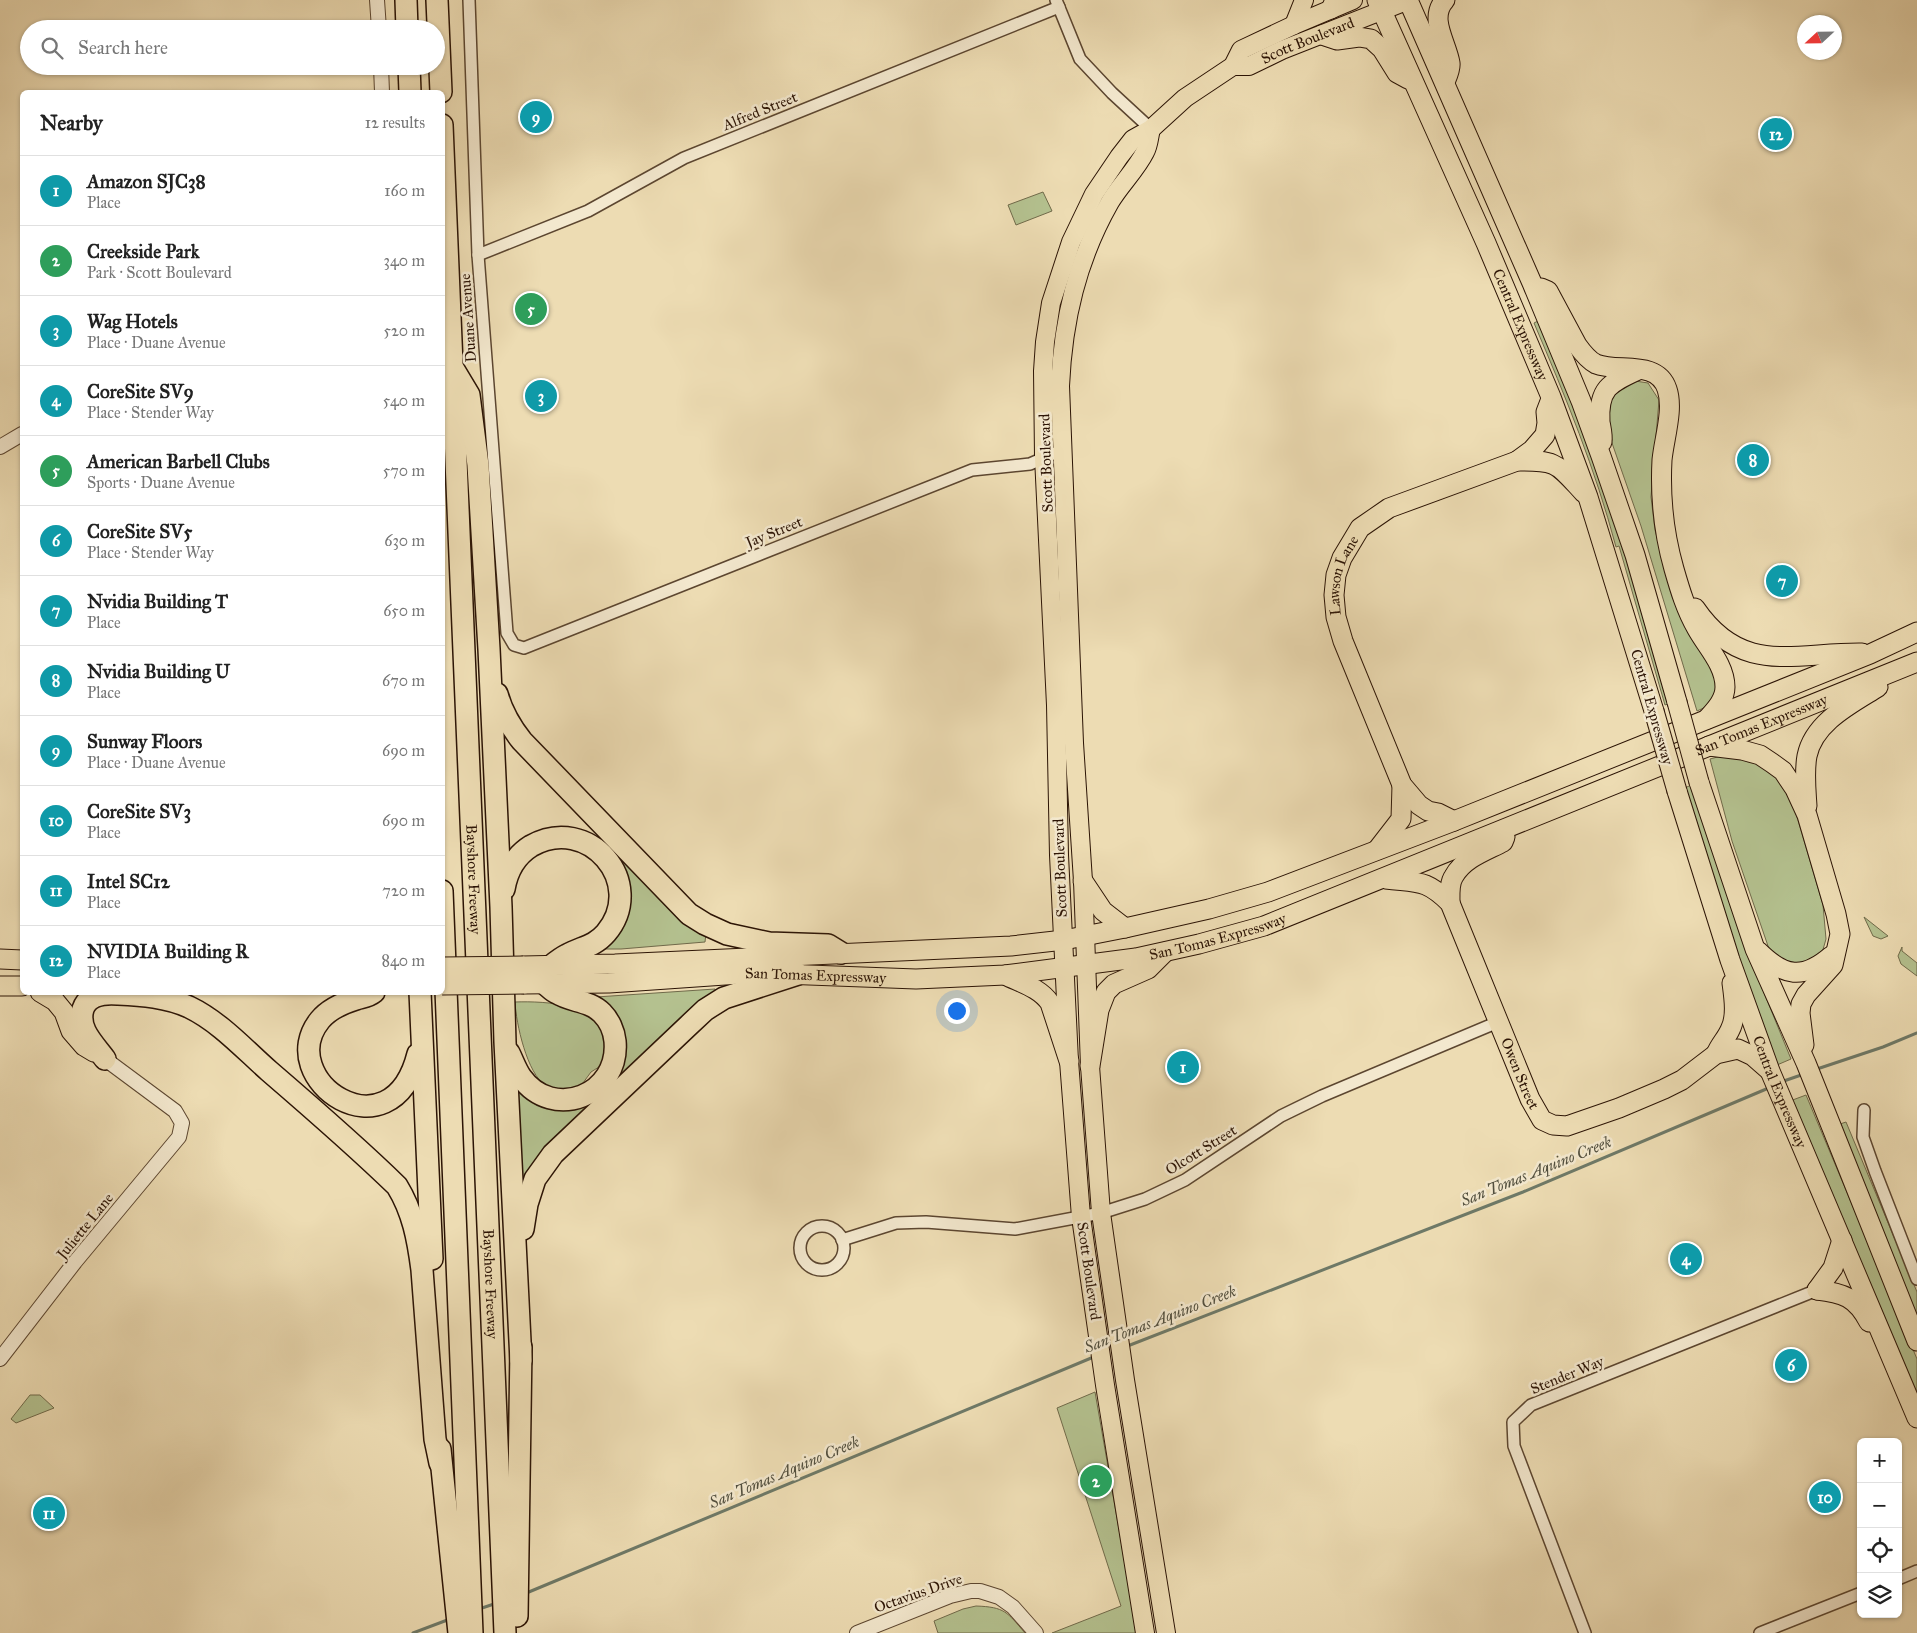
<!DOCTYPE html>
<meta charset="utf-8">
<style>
body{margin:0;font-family:"IM FELL Great Primer",serif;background:#f2f2f2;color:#222}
.controls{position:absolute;right:15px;bottom:15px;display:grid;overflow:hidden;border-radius:8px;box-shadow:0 1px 4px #0004}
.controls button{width:45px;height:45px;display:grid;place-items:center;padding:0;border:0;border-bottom:1px solid #e0e0e0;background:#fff;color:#222;font:25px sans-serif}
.compass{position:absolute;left:1797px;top:15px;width:45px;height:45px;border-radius:50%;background:#fff;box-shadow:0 1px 4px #0004;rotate:248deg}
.you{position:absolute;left:956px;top:1010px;width:18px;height:18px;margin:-12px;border:4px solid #fff;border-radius:50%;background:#1a73e8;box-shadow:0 0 0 8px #1a73e833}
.badge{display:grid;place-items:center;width:32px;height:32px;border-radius:50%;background:#db2777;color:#fff;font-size:16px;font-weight:700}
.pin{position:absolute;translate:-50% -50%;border:2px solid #fff;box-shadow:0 1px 5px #0006}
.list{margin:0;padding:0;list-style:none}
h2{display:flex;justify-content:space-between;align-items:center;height:65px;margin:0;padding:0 20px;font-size:21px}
h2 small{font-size:16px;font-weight:400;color:#767676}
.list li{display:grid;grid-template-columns:32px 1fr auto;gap:15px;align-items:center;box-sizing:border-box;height:70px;padding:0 20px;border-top:1px solid #e0e0e0}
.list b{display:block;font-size:19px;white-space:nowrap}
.list p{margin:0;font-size:16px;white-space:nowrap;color:#767676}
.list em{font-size:16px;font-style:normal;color:#767676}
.icon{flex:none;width:28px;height:28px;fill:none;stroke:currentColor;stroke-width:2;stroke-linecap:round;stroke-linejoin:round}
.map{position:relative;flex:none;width:1917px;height:1633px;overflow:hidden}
.search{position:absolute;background:#fff;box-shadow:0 1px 4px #0004;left:20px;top:20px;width:425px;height:55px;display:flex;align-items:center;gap:12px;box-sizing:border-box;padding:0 18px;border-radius:28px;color:#767676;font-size:19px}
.panel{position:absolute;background:#fff;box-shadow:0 1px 4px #0004;left:20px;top:90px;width:425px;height:905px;border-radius:8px}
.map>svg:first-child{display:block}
.green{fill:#b4c18f;stroke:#706a4a}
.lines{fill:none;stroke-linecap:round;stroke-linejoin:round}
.stream{stroke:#6e7967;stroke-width:3}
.minor-casing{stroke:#5c4630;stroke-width:14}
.tertiary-casing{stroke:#5c4630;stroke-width:16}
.primary-casing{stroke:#2c1405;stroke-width:20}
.trunk-casing{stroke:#2c1405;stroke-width:21}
.motorway-casing{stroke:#2c1405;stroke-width:24}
.minor{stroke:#f3e8ce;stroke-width:11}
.tertiary{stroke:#f3e8ce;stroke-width:14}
.primary{stroke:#eddcb3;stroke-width:18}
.trunk{stroke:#eddcb3;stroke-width:19}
.motorway{stroke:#eddcb3;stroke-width:21}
.trunk-bridge-casing{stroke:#2c1405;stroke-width:21;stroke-linecap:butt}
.trunk-bridge{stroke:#eddcb3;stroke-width:19}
.labels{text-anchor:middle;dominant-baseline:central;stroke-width:5;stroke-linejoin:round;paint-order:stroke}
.street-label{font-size:15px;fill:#2c1405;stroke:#f3e8ce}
.water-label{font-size:16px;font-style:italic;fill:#524f3e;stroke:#f3e8ce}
</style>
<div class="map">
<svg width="1917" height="1633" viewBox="0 0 1917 1633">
<rect width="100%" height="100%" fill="#eddcb3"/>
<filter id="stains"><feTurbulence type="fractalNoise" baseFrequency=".004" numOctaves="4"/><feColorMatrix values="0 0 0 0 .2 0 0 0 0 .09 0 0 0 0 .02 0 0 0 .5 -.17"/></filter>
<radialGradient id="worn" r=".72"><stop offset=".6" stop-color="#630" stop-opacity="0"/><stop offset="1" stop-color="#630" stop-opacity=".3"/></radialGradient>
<!-- green -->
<g class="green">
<polygon points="1043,192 1052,211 1016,225 1008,205"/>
<path d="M 1540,320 L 1599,468 L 1671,703 L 1665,705 L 1619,546 L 1616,547 C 1595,468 1566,398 1534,323 Z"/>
<polygon points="1629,380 1648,383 1659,400 1651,497 1655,530 1671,590 1710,662 1719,686 1708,706 1697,711 1641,526 1605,423 1613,390"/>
<polygon points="1725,755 1763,761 1789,790 1823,905 1826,939 1822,953 1796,966 1773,955 1768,946 1732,841 1710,759"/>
<polygon points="1693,784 1747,951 1791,1059 1777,1065 1757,1017 1683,789"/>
<polygon points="623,858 706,933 705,942 621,949 596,949 605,943 618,864"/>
<polygon points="1864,917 1888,936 1881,939 1873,936"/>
<polygon points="1902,947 1902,951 1917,963 1917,976 1901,964 1898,956"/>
<polygon points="715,989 717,998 624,1082 615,1078 596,997"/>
<path d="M 515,1002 C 546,1001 605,1003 606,1046 C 607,1052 603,1060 602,1065 L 591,1072 L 580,1087 C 569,1090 556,1092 546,1086 C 527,1074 516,1023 515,1002 Z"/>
<polygon points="514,1082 590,1101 596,1104 518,1196 520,1124 519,1109 514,1100"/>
<polygon points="1806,1095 1917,1359 1917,1403 1790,1101"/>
<polygon points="1846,1122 1917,1292 1917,1317 1837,1125"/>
<polygon points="1095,1392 1137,1633 1052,1633 1121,1606 1057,1408"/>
<polygon points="30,1395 40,1395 54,1408 16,1423 11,1419"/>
<path d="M 976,1606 C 1005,1607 1007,1612 1025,1633 L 938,1633 L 934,1621 L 963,1609 Z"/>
</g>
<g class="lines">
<!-- stream -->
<g class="stream">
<polyline points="1814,1070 1883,1047 1917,1033"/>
<polyline points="1781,1082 1804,1074"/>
<polyline points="1125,1347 1523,1192 1771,1087"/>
<polyline points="524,1594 1096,1356"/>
<polyline points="479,1609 497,1603"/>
<polyline points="413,1633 450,1619"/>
</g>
<!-- minor casing -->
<g class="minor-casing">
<g id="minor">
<polyline points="469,0 478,255 507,633 514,645 524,648 972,470 1030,464 1062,450"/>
<polyline points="1056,0 1080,59 1112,93 1151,129"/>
<polyline points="478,255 588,211 684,158 1059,7"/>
<polyline points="1864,1110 1863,1137 1875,1171 1917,1279"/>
<circle cx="822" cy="1248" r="22"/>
<polyline points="842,1240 896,1223 926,1222 1015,1229 1101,1213 1145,1199 1185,1180 1281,1116 1322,1096 1498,1022"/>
<polyline points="1898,1579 1917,1571"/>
<polyline points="1585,1633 1514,1446 1513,1422 1531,1405 1817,1290"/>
<polyline points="1760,1633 1861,1593"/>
</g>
</g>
<!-- tertiary casing -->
<g class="tertiary-casing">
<g id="tertiary">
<polyline points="377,0 379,29"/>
<polyline points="381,66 382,92"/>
<polyline points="0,447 22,434"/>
<polyline points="0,1359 75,1262 179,1137 182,1123 175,1111 105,1059"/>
<polyline points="857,1633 950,1596 971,1591 980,1591 999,1597 1013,1607 1036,1633"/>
</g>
</g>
<!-- primary casing -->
<g class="primary-casing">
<g id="primary">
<polyline points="1294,25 1304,0"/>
<path id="s1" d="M 1233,66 L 1249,66 L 1282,50 L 1409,0"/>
<path d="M 1151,129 C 1149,136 1149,145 1145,152 C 1136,170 1120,185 1110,202 C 1077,260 1063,320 1060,386 L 1074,743 L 1083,881 L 1090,1066 L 1101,1213 L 1125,1380 L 1166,1633"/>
<polyline points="1145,1633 1105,1385 1081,1217 1069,1061 1059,855 1056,705 1044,457 1043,371 1045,342 1051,303 1071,242 1094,194 1119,157 1133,139 1151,129 1185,98 1233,66 1241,50 1294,25 1353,0"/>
</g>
</g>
<!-- trunk casing -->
<g class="trunk-casing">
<g id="trunk">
<path id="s2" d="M 1377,0 L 1486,243 L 1551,397 L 1588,497 L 1654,711"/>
<polyline points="1408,0 1532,283 1581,401 1601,456 1635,555 1677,702"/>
<path d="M 1445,0 C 1428,18 1447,43 1450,63 C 1451,69 1447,77 1445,82"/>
<polyline points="1331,9 1335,0"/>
<polyline points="1322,35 1337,40 1359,37 1371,39 1382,49 1397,73 1408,79"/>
<path d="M 1541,288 L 1548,291 L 1577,345 C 1582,352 1588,360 1596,364 C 1618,373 1657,359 1667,389 C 1674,409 1664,439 1662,460 C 1660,497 1664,534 1674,569 C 1680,590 1686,610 1697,629 C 1707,647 1725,665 1725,687 C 1725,700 1715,710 1707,719"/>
<path d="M 1602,442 C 1603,435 1601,428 1600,422 C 1598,388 1610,383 1638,370"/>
<polyline points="1517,461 1532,450 1545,435 1547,423 1546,412 1551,399"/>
<path d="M 1695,608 C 1742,677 1794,652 1862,653"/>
<polyline points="1709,746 1742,750 1760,755 1772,763 1783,771 1795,789 1807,815 1836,914 1840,934 1833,965 1806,995 1801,1004 1800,1013 1804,1045"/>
<polyline points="1699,782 1755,949 1806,1063 1917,1341"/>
<path id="s3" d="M 1677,791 L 1730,960 L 1770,1071 L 1917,1418"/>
<path d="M 1807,806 C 1806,790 1804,772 1807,756 C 1814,722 1851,704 1878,687"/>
<path id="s4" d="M 1454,821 L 1438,813 L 1428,811 L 1419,805 L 1402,785 L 1343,641 L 1336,617 L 1334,595 L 1336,575 L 1342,558 L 1360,528 L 1389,508 L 1517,461 C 1558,460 1557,464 1584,493"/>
<polyline points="1377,850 1401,819 1402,785"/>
<path id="s5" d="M 1386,879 C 1418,883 1426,879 1450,903 L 1530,1099 L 1542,1120 L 1553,1125 L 1567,1126 L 1619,1108 L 1664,1089 L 1682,1080 L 1716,1054 L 1738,1049 L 1753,1056 L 1769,1070"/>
<polyline points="1083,881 1103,911 1125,928"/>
<path d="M 1450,903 C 1450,894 1449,883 1454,876 C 1464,858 1486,851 1503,842 L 1505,837"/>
<path d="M 1758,951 C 1784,977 1803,980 1831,956"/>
<polyline points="0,959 22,960"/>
<polyline points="523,966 615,964 1011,946 1064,940 1125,928 1209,909 1268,892 1454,821 1870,654 1917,632"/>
<path d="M 1005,975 C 1021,983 1040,988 1050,1003 L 1069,1061"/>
<path id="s6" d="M 524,984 L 609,983 L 754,973 L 916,979 L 1005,975 L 1136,958 L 1199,944 L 1264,926 L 1917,662"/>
<polyline points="0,986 22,986"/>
<polyline points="40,992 55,1001 64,1012 71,1031 84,1046 94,1052"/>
<path d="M 1716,1054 C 1720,1044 1726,1039 1730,1030 C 1737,1017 1734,998 1732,983"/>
<polyline points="1090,1066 1099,1010 1106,992 1114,984 1148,969 1165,952"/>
<path d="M 1817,1290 C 1843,1293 1856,1297 1869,1322"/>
<polyline points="1817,1290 1833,1268 1842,1240"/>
</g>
</g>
<!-- motorway casing -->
<g class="motorway-casing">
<g id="motorway">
<polyline points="406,0 407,29"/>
<polyline points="437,0 441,92"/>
<polyline points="409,66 410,92"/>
<path id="s7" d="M 442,125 L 505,1633"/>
<polyline points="454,370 469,395 478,465 489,649 501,907 505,1042 521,1361"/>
<path d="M 497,694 C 502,712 510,726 522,741 L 689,914 L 705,924 L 727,934 L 769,943 L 828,945 L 841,953"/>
<path d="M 504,889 C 507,871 515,856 531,846 C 588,813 648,883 606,933 C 594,947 581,947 567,955 C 561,958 556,962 551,966"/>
<polyline points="442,891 472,1633"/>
<path d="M 374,992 C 368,997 362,997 356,999 C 343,1003 329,1009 320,1020 C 272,1079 391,1161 418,1054"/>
<polyline points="420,992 432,1259"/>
<path d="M 509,1053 C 513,1061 516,1070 521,1077 C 553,1122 620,1095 615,1041 C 614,1031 609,1020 602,1013 C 589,1000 571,1002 557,993 C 552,991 549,987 545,984"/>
<path d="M 105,1059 C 94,1044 77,1029 83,1009 C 88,994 105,993 118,994 C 142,995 167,997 189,1007 C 220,1022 244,1049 269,1071 C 312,1108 356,1146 397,1186 C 413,1212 418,1239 422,1270 L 435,1439 L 440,1463"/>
<polyline points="523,1229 527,1204 535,1179 553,1154 688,1026 705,1010 724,998 798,974"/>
<polyline points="440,1449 459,1633"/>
<polyline points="517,1616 521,1347"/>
</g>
</g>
<!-- minor -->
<use href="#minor" class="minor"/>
<!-- tertiary -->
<use href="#tertiary" class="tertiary"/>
<!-- primary -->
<use href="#primary" class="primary"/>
<!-- trunk -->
<use href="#trunk" class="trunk"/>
<!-- motorway -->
<use href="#motorway" class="motorway"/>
<!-- trunk-bridge casing -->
<g class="trunk-bridge-casing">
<g id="trunk-bridge">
<polyline points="1677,702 1699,782"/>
<polyline points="1654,711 1677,791"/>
<polyline points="442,967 523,966"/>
<polyline points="442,985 524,984"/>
</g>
</g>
<!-- trunk-bridge -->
<use href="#trunk-bridge" class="trunk-bridge"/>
</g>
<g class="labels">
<!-- street labels -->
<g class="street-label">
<text stroke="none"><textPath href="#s1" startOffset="80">Scott Boulevard</textPath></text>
<text transform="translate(760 111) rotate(-22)">Alfred Street</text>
<text transform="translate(468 318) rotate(-94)">Duane Avenue</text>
<text stroke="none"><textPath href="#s2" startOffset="355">Central Expressway</textPath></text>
<text transform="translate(1046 463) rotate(-92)">Scott Boulevard</text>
<text transform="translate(774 532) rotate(-22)">Jay Street</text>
<text stroke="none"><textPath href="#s4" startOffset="289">Lawson Lane</textPath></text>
<text transform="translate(1652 707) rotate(74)">Central Expressway</text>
<text stroke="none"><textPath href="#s6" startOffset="1282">San Tomas Expressway</textPath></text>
<text transform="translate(1060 868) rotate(-92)">Scott Boulevard</text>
<text stroke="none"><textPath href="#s7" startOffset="755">Bayshore Freeway</textPath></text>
<text stroke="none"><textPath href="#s6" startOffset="698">San Tomas Expressway</textPath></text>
<text stroke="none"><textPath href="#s6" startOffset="292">San Tomas Expressway</textPath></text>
<text stroke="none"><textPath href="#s5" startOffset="255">Owen Street</textPath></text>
<text stroke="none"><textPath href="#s3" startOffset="318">Central Expressway</textPath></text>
<text transform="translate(1201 1150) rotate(-32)">Olcott Street</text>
<text transform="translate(85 1226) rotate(-51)">Juliette Lane</text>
<text transform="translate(1089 1271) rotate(82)">Scott Boulevard</text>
<text stroke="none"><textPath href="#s7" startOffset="1160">Bayshore Freeway</textPath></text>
<text transform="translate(1567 1375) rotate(-22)">Stender Way</text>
<text transform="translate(918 1593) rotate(-19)">Octavius Drive</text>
</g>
<!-- water labels -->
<g class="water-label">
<text transform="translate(1536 1171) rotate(-22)">San Tomas Aquino Creek</text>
<text transform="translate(1160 1319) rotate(-21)">San Tomas Aquino Creek</text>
<text transform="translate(784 1472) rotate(-23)">San Tomas Aquino Creek</text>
</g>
</g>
<rect width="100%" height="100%" filter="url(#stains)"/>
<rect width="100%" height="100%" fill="url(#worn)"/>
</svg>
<div class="controls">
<button>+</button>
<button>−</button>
<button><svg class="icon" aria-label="locate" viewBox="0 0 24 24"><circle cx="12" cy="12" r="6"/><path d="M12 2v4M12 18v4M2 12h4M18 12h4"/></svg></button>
<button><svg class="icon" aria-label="layers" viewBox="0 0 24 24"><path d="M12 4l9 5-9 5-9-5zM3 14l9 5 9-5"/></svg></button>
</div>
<svg class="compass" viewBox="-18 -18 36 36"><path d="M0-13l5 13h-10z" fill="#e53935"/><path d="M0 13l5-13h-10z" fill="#767676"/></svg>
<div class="you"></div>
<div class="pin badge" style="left:1183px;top:1067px;background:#0f9aa8">1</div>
<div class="pin badge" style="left:1096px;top:1481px;background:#2e9e5b">2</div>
<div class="pin badge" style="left:541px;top:396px;background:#0f9aa8">3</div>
<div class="pin badge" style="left:1686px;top:1259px;background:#0f9aa8">4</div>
<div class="pin badge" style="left:531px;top:309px;background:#2e9e5b">5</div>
<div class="pin badge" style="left:1791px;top:1365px;background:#0f9aa8">6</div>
<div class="pin badge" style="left:1782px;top:581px;background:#0f9aa8">7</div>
<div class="pin badge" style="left:1753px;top:460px;background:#0f9aa8">8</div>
<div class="pin badge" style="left:536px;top:117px;background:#0f9aa8">9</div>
<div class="pin badge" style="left:1825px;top:1497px;background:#0f9aa8">10</div>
<div class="pin badge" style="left:49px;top:1513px;background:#0f9aa8">11</div>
<div class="pin badge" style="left:1776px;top:134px;background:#0f9aa8">12</div>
<div class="search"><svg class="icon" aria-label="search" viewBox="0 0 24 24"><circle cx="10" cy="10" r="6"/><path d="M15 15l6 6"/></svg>Search here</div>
<section class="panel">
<h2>Nearby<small>12 results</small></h2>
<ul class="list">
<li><span class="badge" style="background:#0f9aa8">1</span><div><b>Amazon SJC38</b><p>Place</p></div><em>160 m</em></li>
<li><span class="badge" style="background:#2e9e5b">2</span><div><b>Creekside Park</b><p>Park · Scott Boulevard</p></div><em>340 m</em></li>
<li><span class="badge" style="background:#0f9aa8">3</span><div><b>Wag Hotels</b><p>Place · Duane Avenue</p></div><em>520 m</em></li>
<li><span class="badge" style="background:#0f9aa8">4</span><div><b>CoreSite SV9</b><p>Place · Stender Way</p></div><em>540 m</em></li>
<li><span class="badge" style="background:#2e9e5b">5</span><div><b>American Barbell Clubs</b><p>Sports · Duane Avenue</p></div><em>570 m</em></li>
<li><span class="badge" style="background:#0f9aa8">6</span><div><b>CoreSite SV5</b><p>Place · Stender Way</p></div><em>630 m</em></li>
<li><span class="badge" style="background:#0f9aa8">7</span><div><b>Nvidia Building T</b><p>Place</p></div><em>650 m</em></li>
<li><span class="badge" style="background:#0f9aa8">8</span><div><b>Nvidia Building U</b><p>Place</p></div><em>670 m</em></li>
<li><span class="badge" style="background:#0f9aa8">9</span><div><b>Sunway Floors</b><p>Place · Duane Avenue</p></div><em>690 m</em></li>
<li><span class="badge" style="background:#0f9aa8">10</span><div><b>CoreSite SV3</b><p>Place</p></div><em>690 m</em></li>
<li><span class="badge" style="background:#0f9aa8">11</span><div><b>Intel SC12</b><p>Place</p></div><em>720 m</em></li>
<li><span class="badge" style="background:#0f9aa8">12</span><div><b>NVIDIA Building R</b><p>Place</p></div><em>840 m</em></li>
</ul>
</section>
</div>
